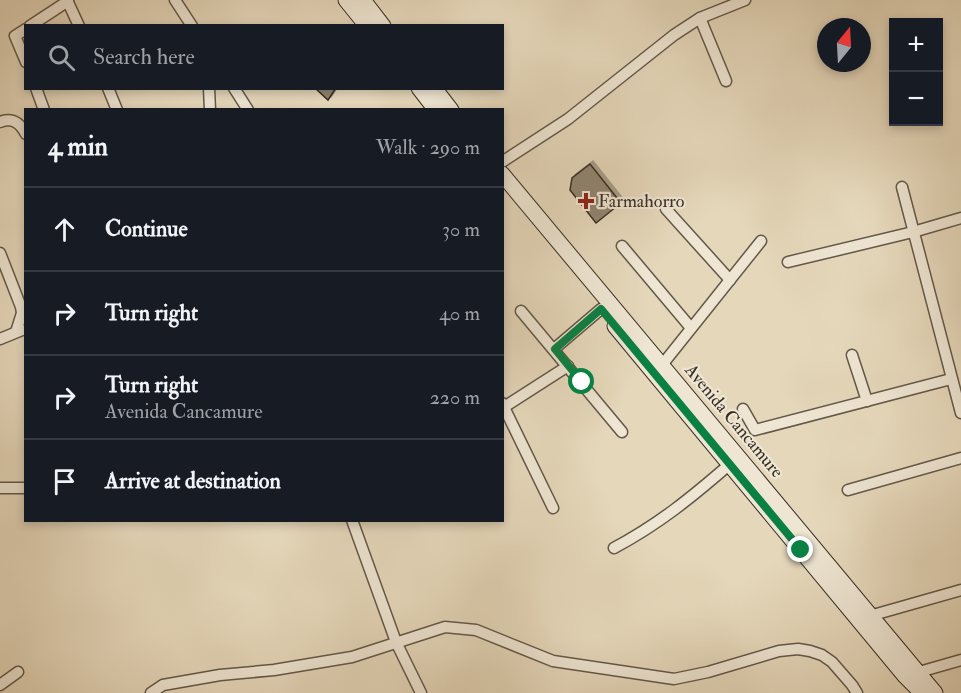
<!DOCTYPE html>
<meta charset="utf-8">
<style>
body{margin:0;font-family:"IM FELL Double Pica",serif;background:#20242c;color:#f1f3f6}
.controls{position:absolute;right:18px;top:18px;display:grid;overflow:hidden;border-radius:0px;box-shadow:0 3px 9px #0003}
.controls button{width:54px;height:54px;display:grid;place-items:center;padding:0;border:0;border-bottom:2px solid #363941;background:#171b24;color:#f1f3f6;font:30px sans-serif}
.compass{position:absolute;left:817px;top:18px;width:54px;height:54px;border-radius:50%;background:#171b24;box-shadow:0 3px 9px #0003;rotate:18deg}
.stop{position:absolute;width:18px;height:18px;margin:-14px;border:4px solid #0b8043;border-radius:50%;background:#fff}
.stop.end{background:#0b8043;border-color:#fff;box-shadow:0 2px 6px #0008}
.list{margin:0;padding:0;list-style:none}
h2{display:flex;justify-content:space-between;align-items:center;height:78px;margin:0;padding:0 24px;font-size:26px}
h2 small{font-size:20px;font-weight:400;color:#9ea1a6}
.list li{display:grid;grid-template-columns:39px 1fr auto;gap:18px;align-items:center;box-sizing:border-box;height:84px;padding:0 24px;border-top:2px solid #363941}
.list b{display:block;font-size:22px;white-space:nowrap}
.list p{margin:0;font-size:20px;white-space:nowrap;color:#9ea1a6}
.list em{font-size:20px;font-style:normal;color:#9ea1a6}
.icon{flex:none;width:33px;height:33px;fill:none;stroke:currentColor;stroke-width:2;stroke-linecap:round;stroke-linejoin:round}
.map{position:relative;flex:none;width:961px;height:693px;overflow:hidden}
.search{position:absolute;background:#171b24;box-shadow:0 3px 9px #0003;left:24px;top:24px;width:480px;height:66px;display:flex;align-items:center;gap:15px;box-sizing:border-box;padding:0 21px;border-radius:0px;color:#9ea1a6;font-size:22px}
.panel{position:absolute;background:#171b24;box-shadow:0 3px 9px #0003;left:24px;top:108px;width:480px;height:414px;border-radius:0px}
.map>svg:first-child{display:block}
.building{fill:#918572;stroke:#362d24;stroke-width:1.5;filter:url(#shadow)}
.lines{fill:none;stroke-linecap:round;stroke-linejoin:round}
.minor-casing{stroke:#62584a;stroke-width:13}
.secondary-casing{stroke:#362d24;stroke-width:17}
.minor{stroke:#eee5d2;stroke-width:10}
.secondary{stroke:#eee5d2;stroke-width:15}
.route{stroke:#0b8043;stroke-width:8}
.poi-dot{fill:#8f2418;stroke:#eee5d2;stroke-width:2}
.labels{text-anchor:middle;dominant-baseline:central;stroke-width:4.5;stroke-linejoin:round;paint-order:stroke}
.poi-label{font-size:18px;fill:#362d24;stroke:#eee5d2;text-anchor:start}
.street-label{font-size:18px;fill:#362d24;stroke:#eee5d2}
</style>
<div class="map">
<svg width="961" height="693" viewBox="0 0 961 693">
<defs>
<filter id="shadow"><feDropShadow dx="3" dy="-3" stdDeviation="0" flood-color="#0004"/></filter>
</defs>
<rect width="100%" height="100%" fill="#e5d7ba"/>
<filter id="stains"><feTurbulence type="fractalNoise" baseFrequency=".00333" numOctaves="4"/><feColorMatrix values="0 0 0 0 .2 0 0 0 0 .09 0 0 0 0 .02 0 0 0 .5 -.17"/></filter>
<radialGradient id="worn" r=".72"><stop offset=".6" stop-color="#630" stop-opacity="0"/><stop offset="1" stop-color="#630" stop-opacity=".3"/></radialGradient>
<!-- building -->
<g class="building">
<polygon points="315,88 336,88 328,100"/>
<polygon points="590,164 621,203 596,223 570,190 572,178"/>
</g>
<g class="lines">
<!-- minor casing -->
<g class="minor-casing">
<g id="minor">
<polyline points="67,0 79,26"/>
<polyline points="175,0 192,26"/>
<polyline points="700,18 726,81"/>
<polyline points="30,26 68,1"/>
<polyline points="26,29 15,36 26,62"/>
<polyline points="36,88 44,110"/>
<polyline points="108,88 117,110"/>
<polyline points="209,88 210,110"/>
<polyline points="234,88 248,110"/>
<path d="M 0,122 C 13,117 20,123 26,134"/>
<polyline points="502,162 568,119 674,35 700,18 745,0"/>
<polyline points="902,187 961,413"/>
<polyline points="666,209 730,280"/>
<polyline points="622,246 691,328"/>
<polyline points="0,253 21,307 22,313 16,332"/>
<polyline points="788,262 913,232 961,218"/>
<polyline points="521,311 622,432"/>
<polyline points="0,339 22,330"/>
<polyline points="554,349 601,309"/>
<polyline points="852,355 867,401"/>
<polyline points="662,365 761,241"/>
<polyline points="502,403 553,508"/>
<polyline points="504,407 568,366"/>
<polyline points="743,409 755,430 951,379"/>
<polyline points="0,488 26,488"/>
<polyline points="848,490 961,458"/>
<polyline points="352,520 396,642 421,693"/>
<path d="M 614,548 C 659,524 692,497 730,464"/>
<polyline points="866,617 961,590"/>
<polyline points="912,674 961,660"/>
<polyline points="0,685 18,672"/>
<polyline points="151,693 163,685 220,675 274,670 352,657 445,627 476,630 553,661 674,679 708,672 779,651 798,649 810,651 822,655 832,662 852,685 857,693"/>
</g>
</g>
<!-- secondary casing -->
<g class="secondary-casing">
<g id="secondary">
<polyline points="346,0 367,26"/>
<polyline points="363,0 383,26"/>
<polyline points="419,88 436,110"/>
<polyline points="434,88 451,110"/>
<polyline points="502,174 935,693"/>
<polyline points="615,326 905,676 922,693"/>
</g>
</g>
<!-- minor -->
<use href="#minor" class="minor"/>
<!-- secondary -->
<use href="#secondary" class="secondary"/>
</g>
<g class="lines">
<!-- route -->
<polyline class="route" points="582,382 555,349 601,309 801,550"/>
</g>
<!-- markers -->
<path class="poi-dot" d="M583 192h6v6h6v6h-6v6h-6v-6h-6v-6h6z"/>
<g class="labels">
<!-- poi labels -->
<g class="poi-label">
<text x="598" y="201">Farmahorro</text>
</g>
<!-- street labels -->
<g class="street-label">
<text transform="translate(734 421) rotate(50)">Avenida Cancamure</text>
</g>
</g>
<rect width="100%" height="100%" filter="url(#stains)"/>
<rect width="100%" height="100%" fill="url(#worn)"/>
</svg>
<div class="controls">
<button>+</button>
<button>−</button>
</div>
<svg class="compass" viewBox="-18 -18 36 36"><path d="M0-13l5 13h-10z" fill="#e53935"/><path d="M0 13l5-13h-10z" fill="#9ea1a6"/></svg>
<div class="stop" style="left:582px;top:382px"></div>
<div class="stop end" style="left:801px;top:550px"></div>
<div class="search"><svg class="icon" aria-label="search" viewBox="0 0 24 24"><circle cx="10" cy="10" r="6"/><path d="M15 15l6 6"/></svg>Search here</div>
<section class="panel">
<h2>4 min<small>Walk · 290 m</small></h2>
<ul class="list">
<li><svg class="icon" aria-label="ahead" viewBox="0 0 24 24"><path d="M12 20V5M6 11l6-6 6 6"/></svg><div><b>Continue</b></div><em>30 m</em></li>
<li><svg class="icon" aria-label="right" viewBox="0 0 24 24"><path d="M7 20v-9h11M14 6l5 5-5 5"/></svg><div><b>Turn right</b></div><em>40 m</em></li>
<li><svg class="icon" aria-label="right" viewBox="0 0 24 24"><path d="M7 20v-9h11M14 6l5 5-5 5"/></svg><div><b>Turn right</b><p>Avenida Cancamure</p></div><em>220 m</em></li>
<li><svg class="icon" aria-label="arrive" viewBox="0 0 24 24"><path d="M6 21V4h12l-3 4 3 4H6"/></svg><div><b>Arrive at destination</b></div></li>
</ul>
</section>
</div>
